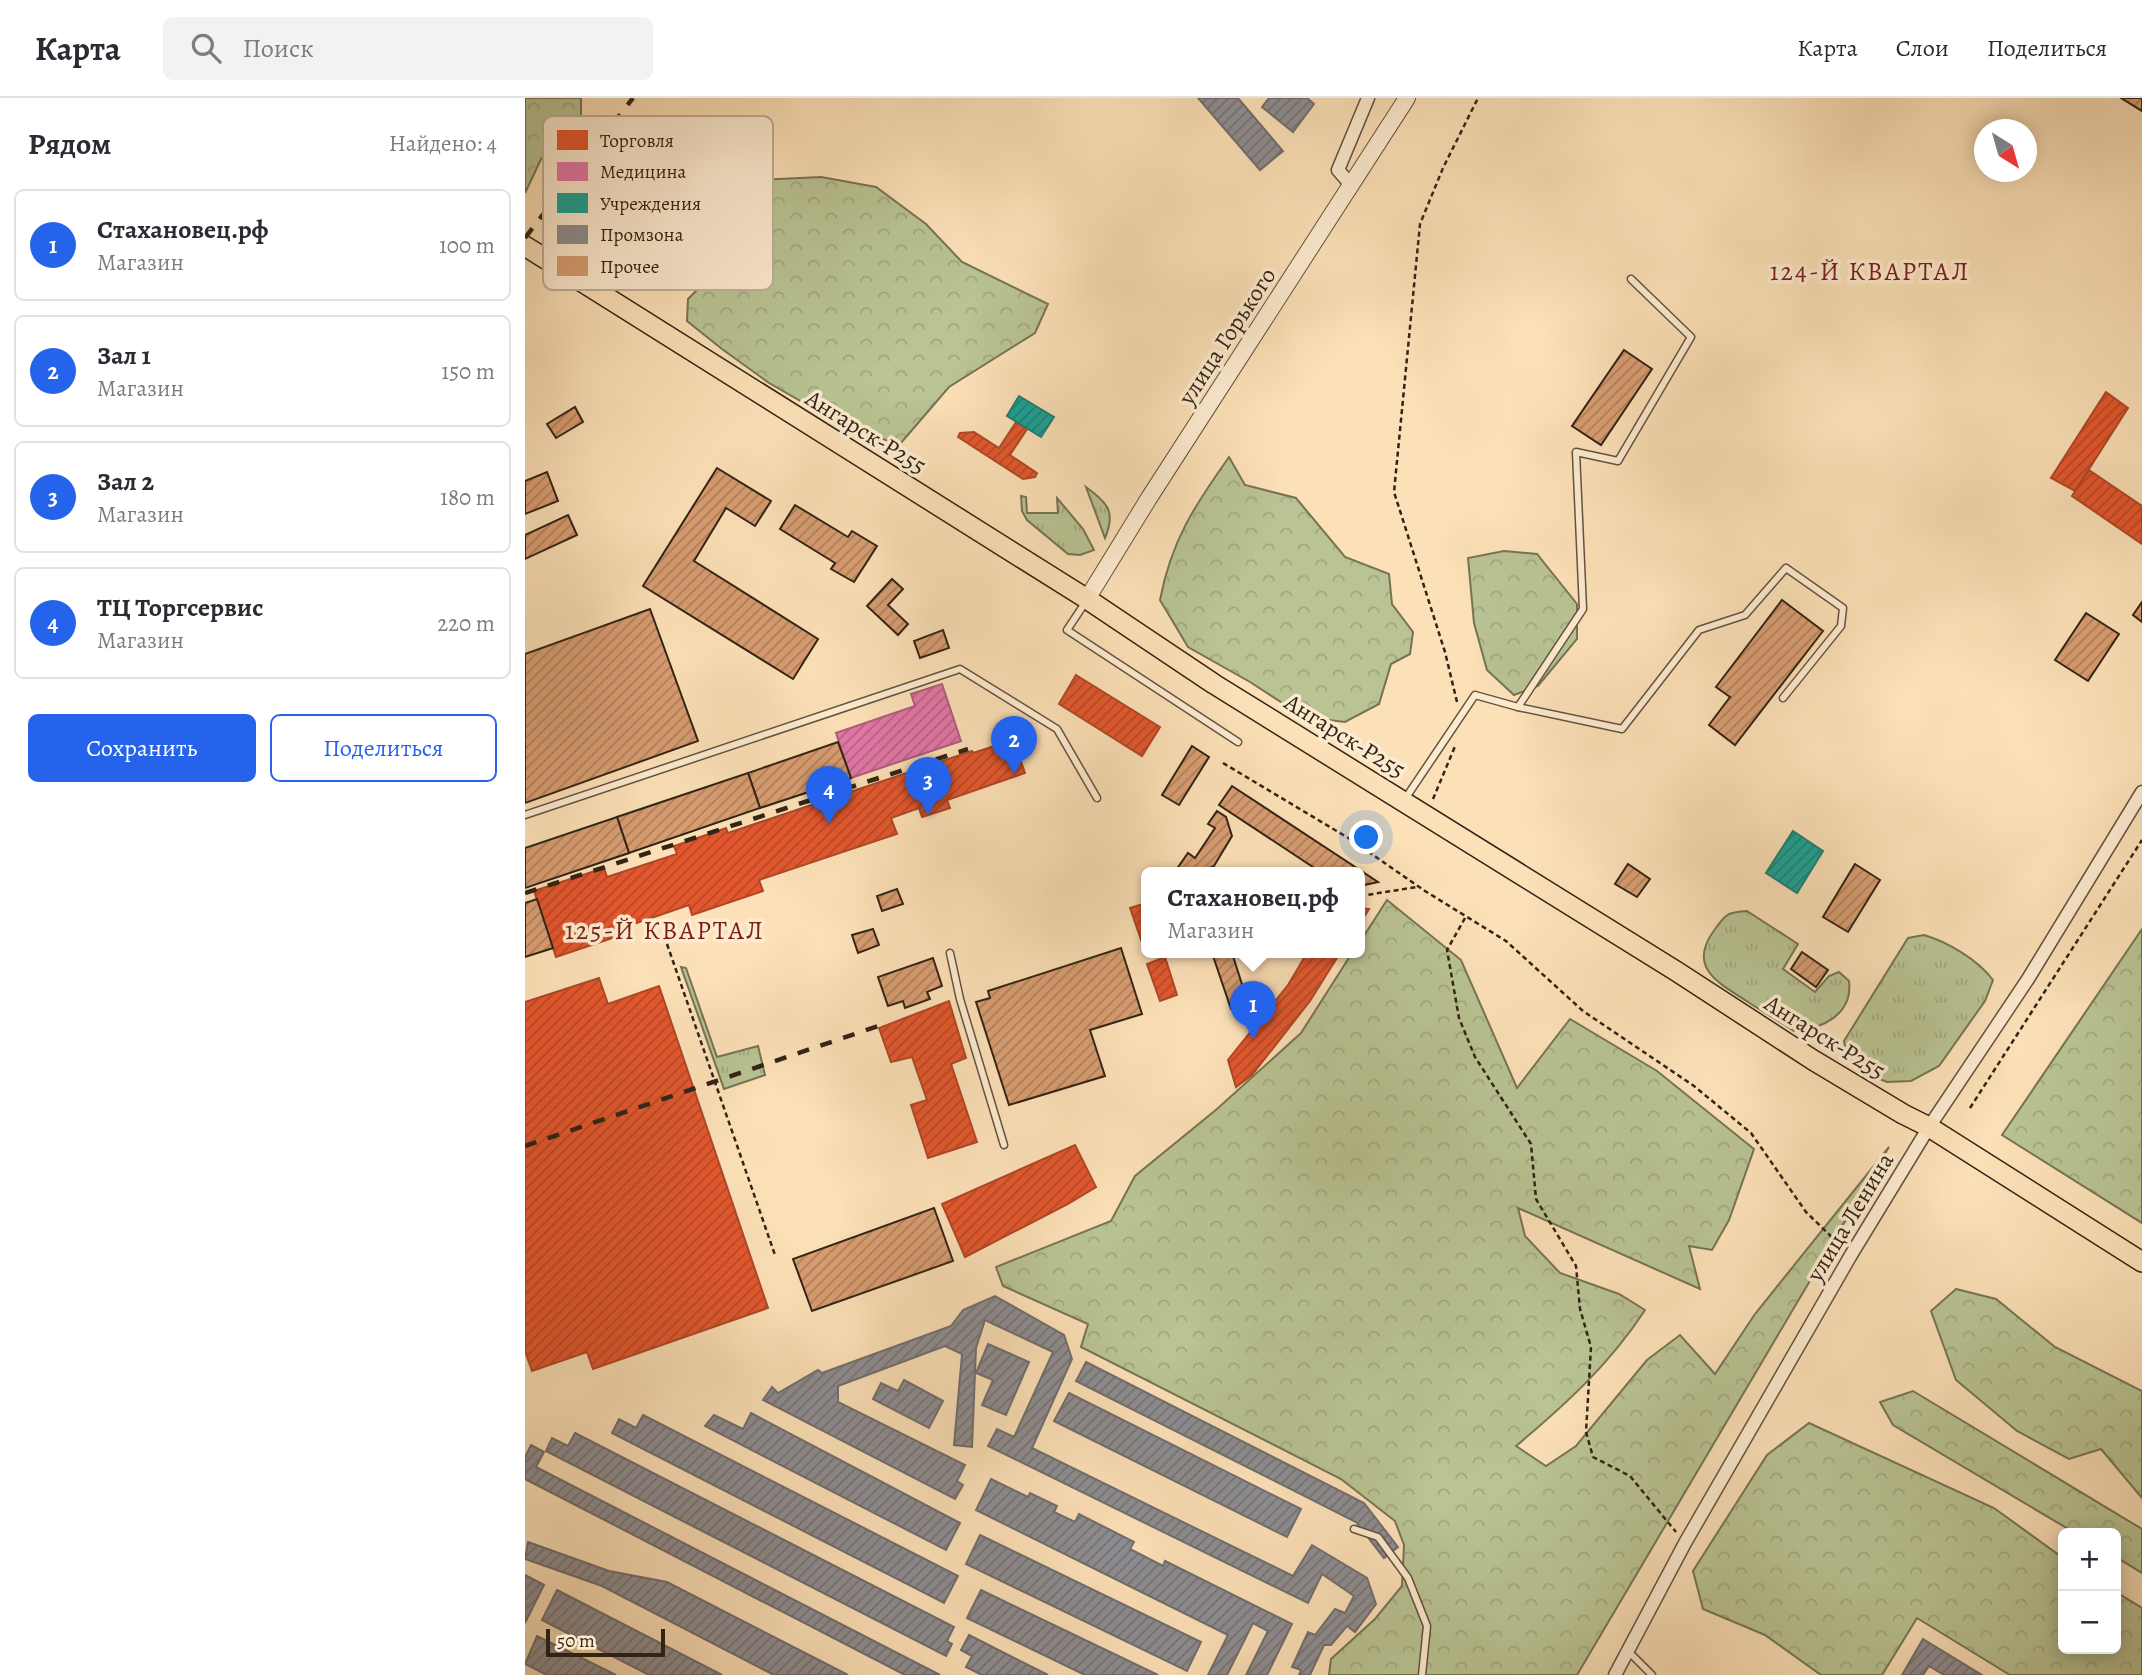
<!DOCTYPE html>
<html lang="ru">
<meta charset="utf-8">
<style>
body{margin:0;font-family:Alegreya,serif;background:#f2f2f3;color:#2b2b33}
.controls{position:absolute;right:21px;bottom:21px;display:grid;overflow:hidden;border-radius:10px;box-shadow:0 4px 18px #0003}
.controls button{width:63px;height:63px;display:grid;place-items:center;padding:0;border:0;border-bottom:2px solid #e1e1e2;background:#fff;color:#2b2b33;font:35px sans-serif}
.compass{position:absolute;left:1449px;top:21px;width:63px;height:63px;border-radius:50%;background:#fff;box-shadow:0 4px 18px #0003;rotate:143deg}
.scale{position:absolute;left:21px;bottom:18px;width:119px;box-sizing:border-box;padding-left:7px;border:4px solid #322316;border-top:0;font-size:19px;line-height:24px;white-space:nowrap;color:#322316;-webkit-text-stroke:5px #fdebd0;paint-order:stroke}
.you{position:absolute;left:842px;top:740px;width:24px;height:24px;margin:-18px;border:5px solid #fff;border-radius:50%;background:#1a73e8;box-shadow:0 0 0 10px #1a73e833}
.badge{display:grid;place-items:center;width:46px;height:46px;border-radius:50%;background:#2563eb;color:#fff;font-size:23px;font-weight:700}
.pin{position:absolute;translate:-50% -58px;filter:drop-shadow(0 2px 4px #0008)}
.pin::after{content:'';position:absolute;top:37px;width:24px;height:21px;background:inherit;clip-path:polygon(0 0,100% 0,50% 100%)}
.popup{position:absolute;left:616px;top:769px;width:224px;height:91px;box-sizing:border-box;display:grid;place-content:center;border-radius:10px;background:#fff;filter:drop-shadow(0 2px 5px #0005);font-size:23px;white-space:nowrap;color:#7c7c81}
.popup b{font-size:26px;color:#2b2b33}
.popup::after{content:'';position:absolute;left:50%;top:100%;margin-left:-14px;border:14px solid transparent;border-top-color:#fff}
.list{margin:0;padding:0;list-style:none}
h2{display:flex;justify-content:space-between;align-items:center;height:91px;margin:0;padding:0 28px;font-size:30px}
h2 small{font-size:23px;font-weight:400;color:#7c7c81}
.list li{display:grid;grid-template-columns:46px 1fr auto;gap:21px;align-items:center;box-sizing:border-box;height:112px;margin:0 14px 14px;padding:0 14px;border:2px solid #e1e1e2;border-radius:10px}
.list b{display:block;font-size:26px;white-space:nowrap}
.list p{margin:0;font-size:23px;white-space:nowrap;color:#7c7c81}
.list em{font-size:23px;font-style:normal;color:#7c7c81}
.actions{display:flex;gap:14px;padding:21px 28px}
.actions a{flex:1;padding:16px 0;border:2px solid #2563eb;border-radius:10px;text-align:center;font-size:24px;color:#2563eb}
.actions .main{background:#2563eb;color:#fff}
.icon{flex:none;width:38px;height:38px;fill:none;stroke:currentColor;stroke-width:2;stroke-linecap:round;stroke-linejoin:round}
.map{position:relative;flex:none;width:1617px;height:1577px;overflow:hidden}
header{display:flex;align-items:center;gap:42px;box-sizing:border-box;height:98px;padding:0 35px;background:#fff;border-bottom:2px solid #e1e1e2}
header strong{font-size:33px}
nav{display:flex;gap:38px;margin-inline-start:auto;font-size:24px}
.search{width:490px;height:63px;background:#f2f2f3;display:flex;align-items:center;gap:18px;box-sizing:border-box;padding:0 24px;border-radius:10px;color:#7c7c81;font-size:26px}
main{display:flex}
aside{flex:1;background:#fff}
.map>svg:first-child{display:block}
.grass{fill:url(#grass-tufts);stroke:#767354;stroke-width:2}
.forest{fill:url(#forest-crowns);stroke:#767354;stroke-width:2}
.shops{fill:url(#shops-hatch);stroke:#af4727;stroke-width:2}
.health{fill:url(#health-hatch);stroke:#ae5e7c;stroke-width:2}
.public{fill:url(#public-hatch);stroke:#1f7d71;stroke-width:2}
.industry{fill:url(#industry-hatch);stroke:#726d6d;stroke-width:2}
.building{fill:url(#building-hatch);stroke:#322316;stroke-width:2}
.lines{fill:none;stroke-linecap:round;stroke-linejoin:round}
.service-casing{stroke:#64523e;stroke-width:9}
.minor-casing{stroke:#64523e;stroke-width:15}
.tertiary-casing{stroke:#64523e;stroke-width:18}
.primary-casing{stroke:#322316;stroke-width:22}
.path{stroke:#322316;stroke-width:2.5;stroke-dasharray:5 3.5;stroke-linecap:butt}
.service{stroke:#fdebd0;stroke-width:6}
.minor{stroke:#fdebd0;stroke-width:12}
.tertiary{stroke:#fdebd0;stroke-width:16}
.primary{stroke:#fce0b7;stroke-width:19}
.rail{stroke:#322316;stroke-width:4.5;stroke-dasharray:12 12;stroke-linecap:butt}
.labels{text-anchor:middle;dominant-baseline:central;stroke-width:7;stroke-linejoin:round;paint-order:stroke}
.street-label{font-size:24px;fill:#322316;stroke:#fdebd0}
.neighbourhood-label{font-size:26px;letter-spacing:2px;fill:#7a1f14;stroke:#fdebd0}
.key{fill:#fdebd0;stroke:#c0af98;stroke-width:2}
.key-label{font-size:19px;fill:#322316}
</style>
<header>
<strong>Карта</strong>
<div class="search"><svg class="icon" aria-label="search" viewBox="0 0 24 24"><circle cx="10" cy="10" r="6"/><path d="M15 15l6 6"/></svg>Поиск</div>
<nav><a>Карта</a><a>Слои</a><a>Поделиться</a></nav>
</header>
<main>
<aside>
<h2>Рядом<small>Найдено: 4</small></h2>
<ul class="list">
<li><span class="badge">1</span><div><b>Стахановец.рф</b><p>Магазин</p></div><em>100 m</em></li>
<li><span class="badge">2</span><div><b>Зал 1</b><p>Магазин</p></div><em>150 m</em></li>
<li><span class="badge">3</span><div><b>Зал 2</b><p>Магазин</p></div><em>180 m</em></li>
<li><span class="badge">4</span><div><b>ТЦ Торгсервис</b><p>Магазин</p></div><em>220 m</em></li>
</ul>
<div class="actions"><a class="main">Сохранить</a><a>Поделиться</a></div>
</aside>
<div class="map">
<svg width="1617" height="1577" viewBox="0 0 1617 1577">
<defs>
<pattern id="grass-tufts" width="24" height="20" patternUnits="userSpaceOnUse" patternTransform="scale(1.75)"><rect width="24" height="20" fill="#b9c393"/><path d="M3 7l-1-3M5 7V3M7 7l1-3M15 17l-1-3M17 17v-4M19 17l1-3" fill="none" stroke="#a0a77e"/></pattern>
<pattern id="forest-crowns" width="20" height="18" patternUnits="userSpaceOnUse" patternTransform="scale(1.75)"><rect width="20" height="18" fill="#b9c393"/><path d="M2 6a3 3 0 1 1 6 0M12 15a3 3 0 1 1 6 0" fill="none" stroke="#a0a77e"/></pattern>
<pattern id="shops-hatch" width="6" height="6" patternUnits="userSpaceOnUse" patternTransform="scale(1.75)"><rect width="6" height="6" fill="#e4572e"/><path d="M-1 1l2-2M0 6l6-6M5 7l2-2" fill="none" stroke="#b94826"/></pattern>
<pattern id="health-hatch" width="6" height="6" patternUnits="userSpaceOnUse" patternTransform="scale(1.75)"><rect width="6" height="6" fill="#e377a8"/><path d="M-1 1l2-2M0 6l6-6M5 7l2-2" fill="none" stroke="#b96188"/></pattern>
<pattern id="public-hatch" width="6" height="6" patternUnits="userSpaceOnUse" patternTransform="scale(1.75)"><rect width="6" height="6" fill="#17a398"/><path d="M-1 1l2-2M0 6l6-6M5 7l2-2" fill="none" stroke="#15847b"/></pattern>
<pattern id="industry-hatch" width="6" height="6" patternUnits="userSpaceOnUse" patternTransform="scale(1.75)"><rect width="6" height="6" fill="#8d8d92"/><path d="M-1 1l2-2M0 6l6-6M5 7l2-2" fill="none" stroke="#747376"/></pattern>
<pattern id="building-hatch" width="6" height="6" patternUnits="userSpaceOnUse" patternTransform="scale(1.75)"><rect width="6" height="6" fill="#d89d71"/><path d="M-1 1l2-2M0 6l6-6M5 7l2-2" fill="none" stroke="#b0805c"/></pattern>
</defs>
<rect width="100%" height="100%" fill="#fce0b7"/>
<filter id="stains"><feTurbulence type="fractalNoise" baseFrequency=".00286" numOctaves="4"/><feColorMatrix values="0 0 0 0 .2 0 0 0 0 .09 0 0 0 0 .02 0 0 0 .5 -.17"/></filter>
<radialGradient id="worn" r=".72"><stop offset=".6" stop-color="#630" stop-opacity="0"/><stop offset="1" stop-color="#630" stop-opacity=".3"/></radialGradient>
<!-- grass -->
<g class="grass">
<path d="M 561,389 C 583,405 591,414 580,440 Z"/>
<polygon points="496,398 501,399 502,415 533,415 532,400 558,431 569,452 555,457 543,456 502,422 497,413"/>
<path d="M 1222,813 L 1273,846 L 1258,871 L 1290,894 L 1304,878 L 1314,874 L 1324,883 C 1328,916 1298,931 1269,933 C 1254,923 1238,914 1223,904 C 1196,886 1162,871 1188,834 C 1200,817 1201,814 1222,813 Z"/>
<path d="M 1399,837 C 1423,844 1453,862 1468,882 L 1460,903 L 1414,968 L 1386,983 L 1362,984 L 1342,976 L 1322,960 L 1319,943 L 1383,840 Z"/>
<polygon points="156,869 161,870 192,959 233,948 240,977 199,991"/>
</g>
<!-- forest -->
<g class="forest">
<polygon points="0,0 56,0 56,18 16,61 0,95"/>
<polygon points="296,79 351,89 401,126 437,164 523,206 510,235 424,289 375,346 328,333 244,285 197,251 162,223 163,201 184,180 189,151 201,122 231,82"/>
<path d="M 704,359 L 720,387 L 771,400 L 820,459 L 864,476 L 867,506 L 888,534 L 885,556 L 866,566 L 854,606 L 820,624 L 779,619 L 725,584 L 663,549 L 635,502 C 646,443 670,407 704,359 Z"/>
<polygon points="979,453 1012,456 1052,506 1052,541 1013,588 989,597 962,572 949,525 943,460"/>
<path d="M 862,802 L 936,862 L 992,990 L 1045,921 L 1132,973 L 1229,1051 L 1204,1122 L 1187,1152 L 1164,1148 L 1175,1191 L 993,1110 L 1000,1138 L 1035,1175 L 1094,1196 L 1120,1212 C 1085,1266 1040,1307 991,1348 L 1021,1368 L 1051,1348 L 1122,1262 L 1155,1237 L 1190,1276 L 1230,1216 L 1364,1049 L 1052,1577 L 804,1577 L 806,1561 L 850,1521 L 877,1488 L 879,1447 L 870,1423 L 816,1381 L 556,1249 L 563,1226 L 478,1188 L 471,1169 L 586,1123 L 610,1078 L 692,1011 L 776,935 L 827,855 L 835,855 L 835,844 Z"/>
<polygon points="1617,831 1617,1125 1477,1037"/>
<polygon points="1431,1191 1471,1201 1530,1249 1617,1293 1617,1400 1576,1351 1544,1361 1492,1333 1431,1282 1406,1213"/>
<polygon points="1388,1293 1617,1431 1617,1475 1591,1459 1591,1435 1550,1435 1368,1327 1355,1304"/>
<polygon points="1284,1325 1469,1410 1538,1460 1538,1551 1591,1551 1591,1494 1617,1510 1617,1577 1485,1577 1392,1520 1357,1577 1296,1577 1240,1537 1178,1511 1168,1473 1242,1357"/>
</g>
<!-- shops -->
<g class="shops">
<polygon points="1581,294 1603,310 1550,393 1526,380"/>
<polygon points="491,324 502,331 485,357 512,375 510,379 498,381 433,339 435,335 449,334 474,350"/>
<polygon points="1564,372 1617,408 1617,446 1547,398"/>
<polygon points="551,577 635,629 617,658 534,606"/>
<polygon points="488,642 500,675 422,702 425,710 397,719 394,710 366,720 372,736 234,782 238,793 167,817 164,807 97,830 99,836 31,859 9,793 79,770 82,779 152,756 149,748 201,730 203,735 447,653 448,655"/>
<polygon points="621,805 622,855 621,856 605,810"/>
<polygon points="835,810 844,811 835,825"/>
<polygon points="782,855 815,855 785,903 727,977 711,989 703,962 763,887"/>
<polygon points="640,859 652,897 635,903 622,866"/>
<polygon points="74,880 83,906 134,888 243,1210 68,1271 62,1254 7,1273 0,1253 0,904"/>
<polygon points="424,903 441,960 426,966 452,1044 403,1060 386,1007 402,1002 387,959 366,964 354,930"/>
<polygon points="550,1047 571,1089 543,1106 440,1159 417,1106"/>
</g>
<!-- health -->
<polygon class="health" points="417,586 436,643 326,680 311,635 390,608 386,596"/>
<!-- public -->
<g class="public">
<polygon points="494,298 529,319 516,339 482,318"/>
<polygon points="1268,733 1298,753 1272,795 1241,775"/>
</g>
<!-- industry -->
<g class="industry">
<polygon points="673,0 713,0 758,53 735,72"/>
<polygon points="744,0 782,0 789,6 768,34 737,9"/>
<polygon points="470,1198 539,1237 547,1261 507,1350 768,1478 787,1447 842,1480 851,1506 830,1534 822,1528 806,1547 799,1547 785,1577 774,1577 776,1572 767,1569 783,1534 790,1537 810,1511 820,1515 829,1498 797,1476 783,1505 463,1348 472,1331 489,1339 528,1254 460,1222 451,1250 447,1349 429,1347 437,1256 420,1248 313,1288 313,1304 440,1367 432,1383 438,1387 430,1401 238,1302 247,1289 253,1295 293,1272 297,1275 426,1228 438,1212"/>
<polygon points="463,1246 504,1264 481,1317 457,1307 468,1282 451,1275"/>
<polygon points="561,1264 839,1405 873,1449 859,1460 831,1424 551,1283"/>
<polygon points="379,1282 418,1303 404,1330 348,1301 356,1285 373,1293"/>
<polygon points="544,1295 776,1411 762,1439 529,1323"/>
<polygon points="226,1315 435,1425 421,1452 180,1328 189,1317 218,1331"/>
<polygon points="118,1317 433,1478 419,1505 87,1335 94,1321 111,1330"/>
<polygon points="50,1335 429,1529 422,1543 427,1546 421,1558 21,1353 27,1340 43,1348"/>
<polygon points="6,1347 19,1354 11,1369 415,1577 380,1577 0,1381 0,1359"/>
<polygon points="466,1381 503,1399 505,1395 532,1408 529,1414 550,1424 554,1416 609,1444 605,1451 638,1468 640,1463 767,1526 742,1577 721,1577 743,1533 728,1525 702,1577 683,1577 703,1537 451,1412"/>
<polygon points="455,1437 676,1544 662,1573 441,1466"/>
<polygon points="3,1444 84,1473 142,1484 323,1577 249,1577 77,1488 0,1461"/>
<polygon points="0,1477 19,1487 0,1525"/>
<polygon points="32,1492 197,1577 124,1577 17,1522"/>
<polygon points="456,1492 633,1577 560,1577 442,1520"/>
<polygon points="444,1537 523,1577 457,1577 441,1569 447,1558 436,1552"/>
<polygon points="12,1538 91,1577 22,1577 0,1566"/>
<polygon points="1398,1541 1457,1577 1419,1577 1404,1568 1398,1577 1377,1577"/>
</g>
<!-- building -->
<g class="building">
<polygon points="1596,0 1617,0 1617,13"/>
<polygon points="1099,252 1127,271 1076,347 1047,328"/>
<polygon points="50,309 58,324 31,340 22,326"/>
<polygon points="192,370 246,403 230,428 201,410 169,463 293,541 268,581 118,488"/>
<polygon points="22,374 33,403 0,416 0,383"/>
<polygon points="270,407 323,439 327,433 352,448 329,484 306,471 310,465 255,431"/>
<polygon points="43,417 52,437 0,461 0,437"/>
<polygon points="367,481 378,491 363,507 383,526 373,537 342,508"/>
<polygon points="1257,502 1298,533 1210,647 1184,627 1205,599 1191,589"/>
<polygon points="1617,504 1617,524 1608,517"/>
<polygon points="125,511 173,643 0,705 0,556"/>
<polygon points="1561,515 1594,536 1563,583 1530,562"/>
<polygon points="418,532 424,550 395,560 389,543"/>
<polygon points="313,644 326,680 235,710 223,675"/>
<polygon points="667,648 684,659 654,707 637,697"/>
<polygon points="223,675 235,710 104,755 92,719"/>
<polygon points="707,688 853,784 835,788 835,775 797,775 694,707"/>
<polygon points="692,713 701,719 707,738 689,768 672,775 649,775 663,755 670,760 690,730 683,726"/>
<polygon points="92,719 104,755 0,790 0,750"/>
<polygon points="1103,766 1125,781 1112,799 1090,786"/>
<polygon points="1330,766 1355,782 1323,834 1298,819"/>
<polygon points="372,791 378,806 357,813 352,798"/>
<polygon points="12,801 28,850 0,859 0,805"/>
<polygon points="348,831 354,847 333,855 327,837"/>
<polygon points="596,850 617,916 565,932 580,978 484,1007 451,904 465,900 463,893"/>
<polygon points="1277,854 1303,872 1291,889 1266,871"/>
<polygon points="687,855 707,855 723,905 706,911"/>
<polygon points="408,860 417,888 402,894 405,901 380,910 378,903 363,908 353,879"/>
<polygon points="409,1110 428,1163 287,1213 268,1161"/>
</g>
<g class="lines">
<!-- service casing -->
<g class="service-casing">
<g id="service">
<polyline points="562,502 542,532 713,644"/>
<polyline points="993,609 1097,631 1174,532 1220,517 1261,470 1318,510 1316,528 1258,600"/>
<polyline points="880,701 950,597 993,609 1058,511 1051,354 1093,363 1166,239 1106,181"/>
<polyline points="0,717 435,571 532,631 572,700"/>
<polyline points="425,855 435,901 479,1047"/>
<polyline points="829,1431 853,1439 883,1480 902,1528 897,1577"/>
<polyline points="1103,1553 1127,1577"/>
</g>
</g>
<!-- minor casing -->
<g class="minor-casing">
<g id="minor">
<polyline points="826,87 813,72 843,0"/>
<polyline points="1090,1577 1160,1445 1326,1157 1404,1029 1503,881 1617,694"/>
</g>
</g>
<!-- tertiary casing -->
<g class="tertiary-casing">
<polyline id="tertiary" points="562,501 624,400 882,0"/>
</g>
<!-- primary casing -->
<g class="primary-casing">
<polyline id="primary" points="0,148 562,501 689,586 1151,873 1288,962 1378,1016 1404,1029 1617,1164"/>
</g>
<!-- path -->
<g class="path">
<polyline points="932,604 920,554 869,394 895,126 918,70 953,0"/>
<polyline points="698,665 825,741 900,793 981,843 1058,913 1169,988 1226,1035 1281,1114 1315,1147"/>
<polyline points="908,701 931,646"/>
<polyline points="835,798 892,789"/>
<polyline points="940,820 922,852 934,920 950,959 1006,1046 1011,1101 1051,1168 1055,1211 1066,1249 1061,1334 1068,1359 1105,1378 1151,1434"/>
<polyline points="142,846 250,1157"/>
<polyline points="1445,1010 1617,742"/>
</g>
<!-- service -->
<use href="#service" class="service"/>
<!-- minor -->
<use href="#minor" class="minor"/>
<!-- tertiary -->
<use href="#tertiary" class="tertiary"/>
<!-- primary -->
<use href="#primary" class="primary"/>
<!-- rail -->
<g class="rail">
<polyline points="0,140 108,0"/>
<polyline points="0,795 443,651"/>
<polyline points="0,1048 362,925"/>
</g>
</g>
<g class="labels">
<!-- street labels -->
<g class="street-label">
<text transform="translate(702 238) rotate(-57)">улица Горького</text>
<text transform="translate(341 334) rotate(32)">Ангарск-Р255</text>
<text transform="translate(820 638) rotate(32)">Ангарск-Р255</text>
<text transform="translate(1300 939) rotate(32)">Ангарск-Р255</text>
<text transform="translate(1325 1119) rotate(-59)">улица Ленина</text>
</g>
<!-- neighbourhood labels -->
<g class="neighbourhood-label">
<text x="1345" y="173">124-Й КВАРТАЛ</text>
<text x="140" y="832">125-Й КВАРТАЛ</text>
</g>
</g>
<!-- legend -->
<rect x="18" y="18" width="230" height="174" rx="10" class="key"/>
<rect x="32" y="32" width="31" height="20" fill="#e4572e"/>
<rect x="32" y="64" width="31" height="19" fill="#e377a8"/>
<rect x="32" y="95" width="31" height="20" fill="#17a398"/>
<rect x="32" y="127" width="31" height="19" fill="#8d8d92"/>
<rect x="32" y="158" width="31" height="20" fill="#d89d71"/>
<g class="key-label">
<text x="75" y="49">Торговля</text>
<text x="75" y="80">Медицина</text>
<text x="75" y="112">Учреждения</text>
<text x="75" y="143">Промзона</text>
<text x="75" y="175">Прочее</text>
</g>
<rect width="100%" height="100%" filter="url(#stains)"/>
<rect width="100%" height="100%" fill="url(#worn)"/>
</svg>
<div class="controls">
<button>+</button>
<button>−</button>
</div>
<svg class="compass" viewBox="-18 -18 36 36"><path d="M0-13l5 13h-10z" fill="#e53935"/><path d="M0 13l5-13h-10z" fill="#7c7c81"/></svg>
<div class="scale">50 m</div>
<div class="you"></div>
<div class="pin badge" style="left:728px;top:941px">1</div>
<div class="popup"><b>Стахановец.рф</b>Магазин</div>
<div class="pin badge" style="left:489px;top:676px">2</div>
<div class="pin badge" style="left:403px;top:717px">3</div>
<div class="pin badge" style="left:304px;top:726px">4</div>
</div>
</main>
